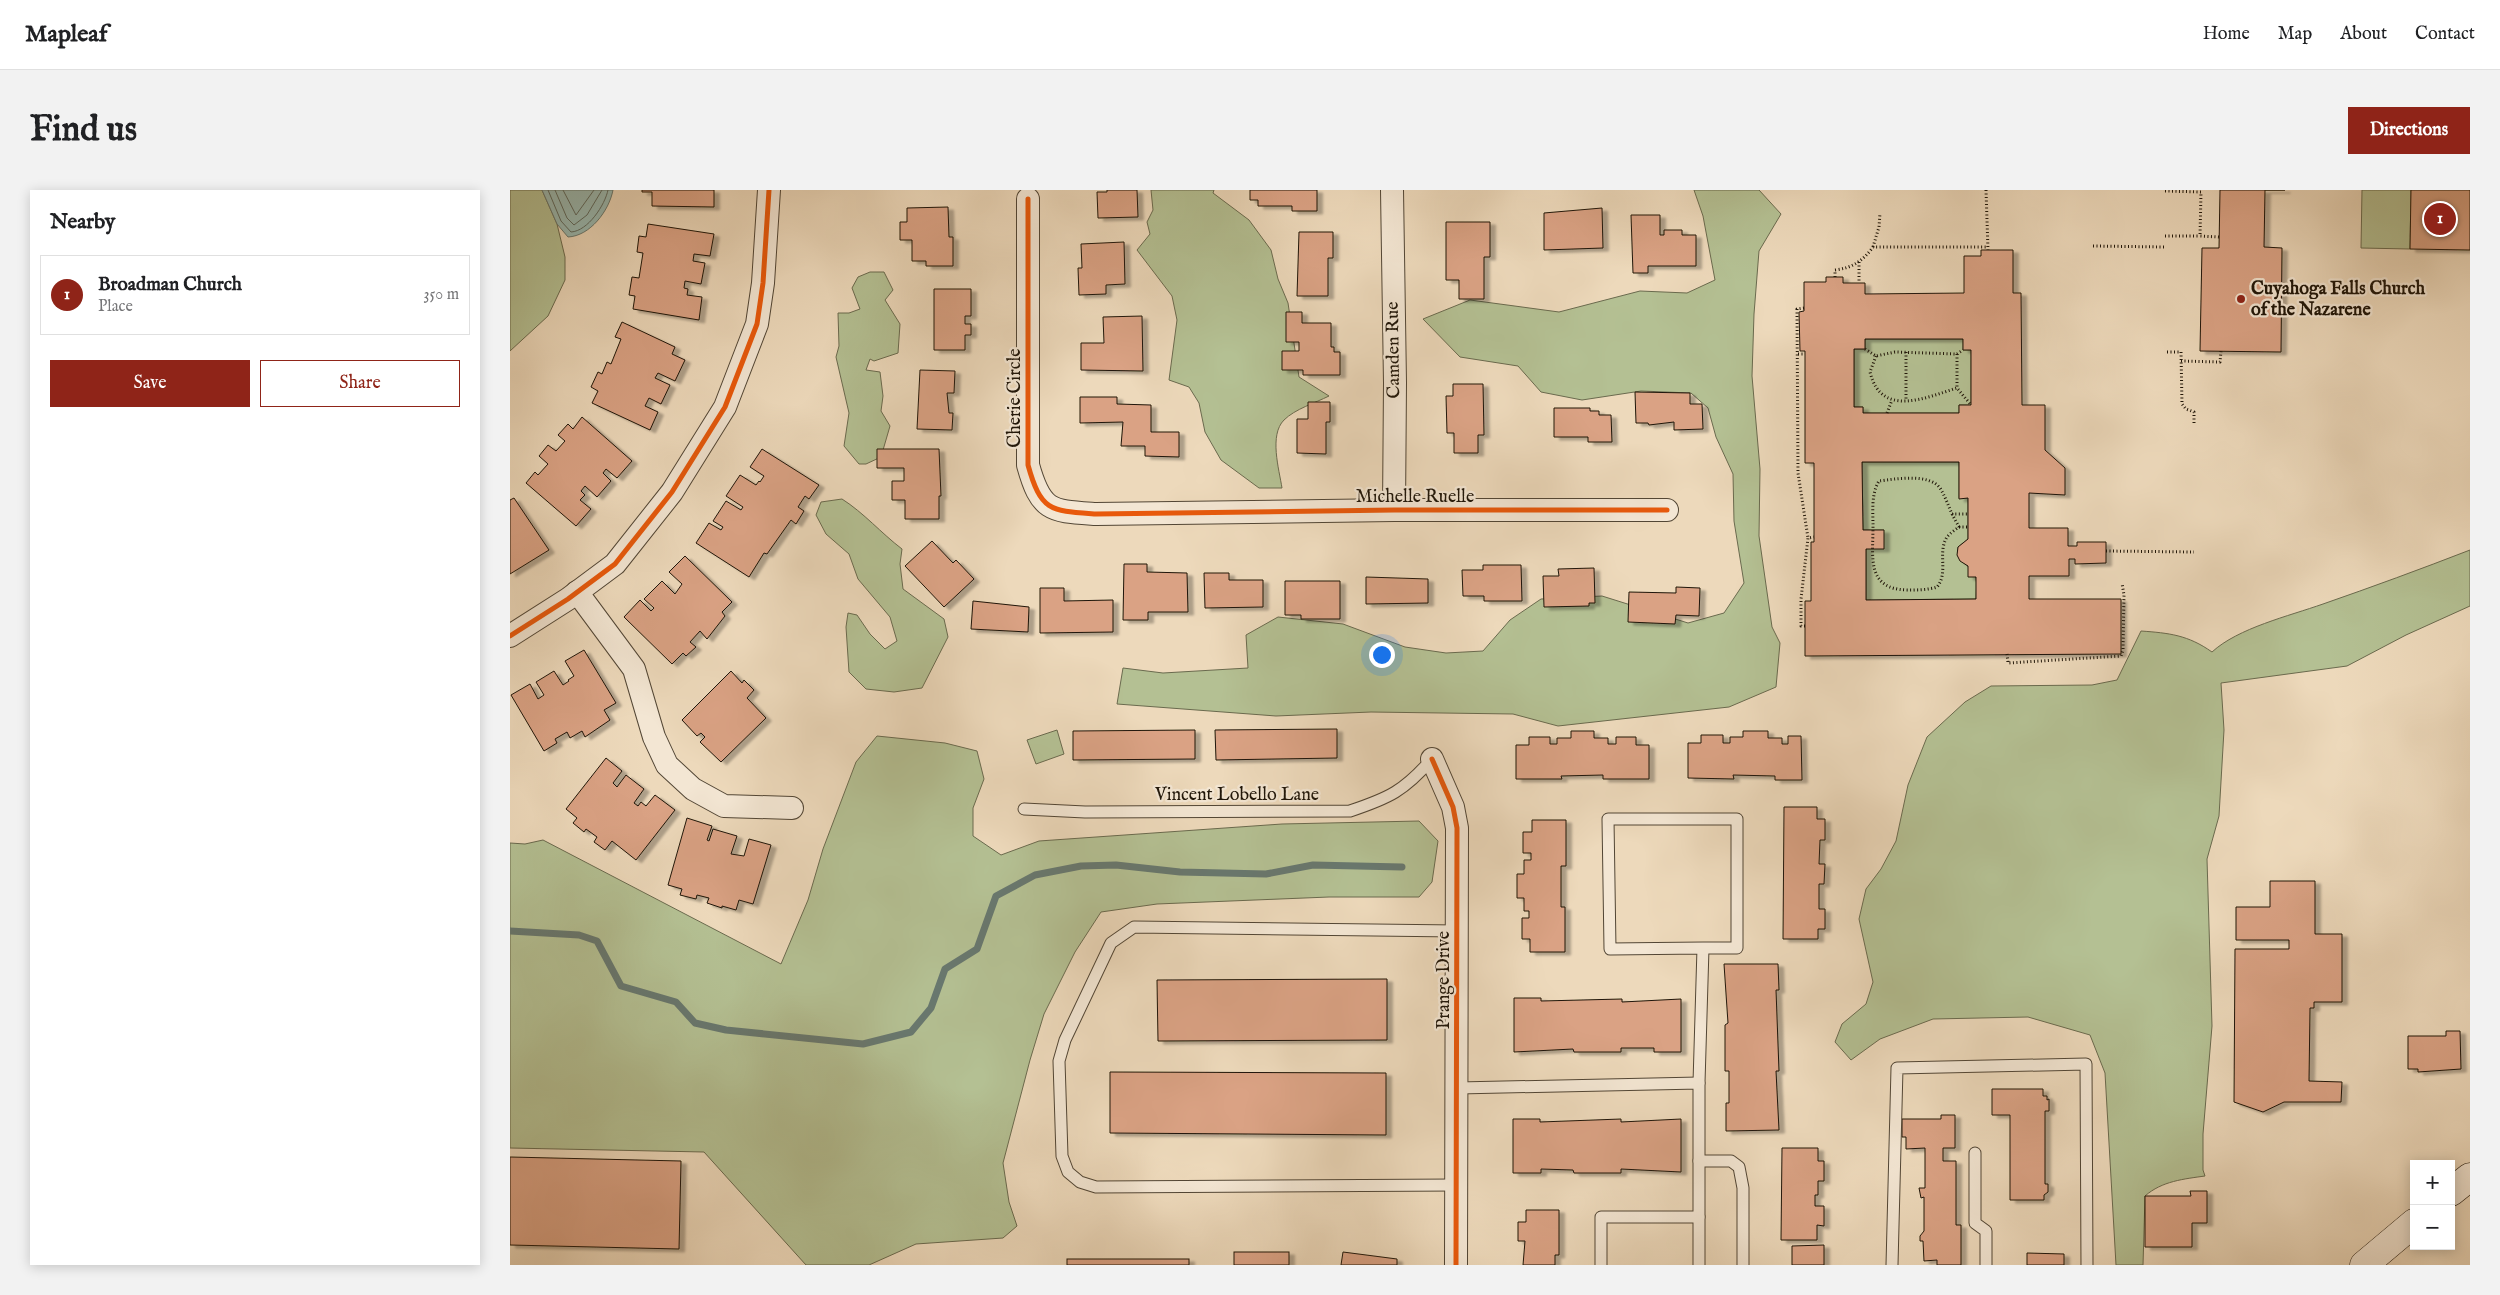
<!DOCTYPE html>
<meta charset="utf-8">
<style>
body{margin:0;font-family:"IM FELL English",serif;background:#f2f2f2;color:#202124}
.controls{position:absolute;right:15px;bottom:15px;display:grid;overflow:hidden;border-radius:0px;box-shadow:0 2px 12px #0003}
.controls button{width:45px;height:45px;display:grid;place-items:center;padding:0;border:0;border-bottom:1px solid #e0e0e0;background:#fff;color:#202124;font:25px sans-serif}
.you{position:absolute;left:871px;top:464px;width:18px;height:18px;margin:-12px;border:4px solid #fff;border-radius:50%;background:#1a73e8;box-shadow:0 0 0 8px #1a73e833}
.badge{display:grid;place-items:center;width:32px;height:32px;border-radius:50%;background:#8f2418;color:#fff;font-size:16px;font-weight:700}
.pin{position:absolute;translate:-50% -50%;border:2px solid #fff;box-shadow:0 1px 5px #0006}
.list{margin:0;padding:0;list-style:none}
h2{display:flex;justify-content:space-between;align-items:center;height:65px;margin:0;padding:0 20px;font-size:21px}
h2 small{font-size:16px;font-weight:400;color:#757577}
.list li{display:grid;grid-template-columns:32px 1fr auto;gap:15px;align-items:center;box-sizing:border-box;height:80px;margin:0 10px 10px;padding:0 10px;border:1px solid #e0e0e0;border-radius:0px}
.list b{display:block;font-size:19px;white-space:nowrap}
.list p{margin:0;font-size:16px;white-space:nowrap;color:#757577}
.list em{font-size:16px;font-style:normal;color:#757577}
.actions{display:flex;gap:10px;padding:15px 20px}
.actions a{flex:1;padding:11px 0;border:1px solid #8f2418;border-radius:0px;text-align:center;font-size:18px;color:#8f2418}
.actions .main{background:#8f2418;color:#fff}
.map{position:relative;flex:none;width:1960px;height:1075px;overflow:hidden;border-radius:0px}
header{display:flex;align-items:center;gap:30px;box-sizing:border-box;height:70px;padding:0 25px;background:#fff;border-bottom:1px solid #e0e0e0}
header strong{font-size:24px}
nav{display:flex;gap:28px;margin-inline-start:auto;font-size:18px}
.intro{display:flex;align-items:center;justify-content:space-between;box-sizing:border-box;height:120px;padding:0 30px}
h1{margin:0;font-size:35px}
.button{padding:12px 22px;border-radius:0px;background:#8f2418;color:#fff;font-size:18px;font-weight:700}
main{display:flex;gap:30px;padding:0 30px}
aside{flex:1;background:#fff;border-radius:0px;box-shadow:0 2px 12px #0003}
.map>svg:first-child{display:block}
.green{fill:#b4c093;stroke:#6a6a4e}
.water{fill:#99bab3;stroke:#68786f}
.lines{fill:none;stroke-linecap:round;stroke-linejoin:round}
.shore{stroke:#5c685e;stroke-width:1}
.stream{stroke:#68786f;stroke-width:7}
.building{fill:#daa284;stroke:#1f1508;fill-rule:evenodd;filter:url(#shadow)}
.lane-casing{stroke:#524635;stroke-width:13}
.street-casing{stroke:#524635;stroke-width:24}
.secondary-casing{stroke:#1f1508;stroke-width:29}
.path{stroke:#1f1508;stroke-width:3;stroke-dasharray:1 2.5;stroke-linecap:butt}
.lane{stroke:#f3e6d3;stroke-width:11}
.street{stroke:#f3e6d3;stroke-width:22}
.secondary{stroke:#f3e6d3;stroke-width:28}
.cycleway-casing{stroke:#f3e6d3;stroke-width:8}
.cycleway{stroke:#e8590c;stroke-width:5}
.poi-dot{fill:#8f2418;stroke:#f3e6d3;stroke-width:2}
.labels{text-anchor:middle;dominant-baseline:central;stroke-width:4.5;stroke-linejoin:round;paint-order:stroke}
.poi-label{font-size:18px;font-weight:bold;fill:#1f1508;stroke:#f3e6d3;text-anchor:start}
.street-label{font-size:18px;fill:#1f1508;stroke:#f3e6d3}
</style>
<header>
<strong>Mapleaf</strong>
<nav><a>Home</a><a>Map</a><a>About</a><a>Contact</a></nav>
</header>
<div class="intro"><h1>Find us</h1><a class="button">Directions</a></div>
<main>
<aside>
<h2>Nearby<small></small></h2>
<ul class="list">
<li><span class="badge">1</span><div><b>Broadman Church</b><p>Place</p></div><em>350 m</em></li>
</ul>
<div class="actions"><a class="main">Save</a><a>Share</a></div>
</aside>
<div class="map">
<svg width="1960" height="1075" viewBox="0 0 1960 1075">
<defs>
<filter id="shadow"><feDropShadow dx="5.5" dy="3" stdDeviation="1" flood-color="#0004"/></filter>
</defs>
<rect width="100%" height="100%" fill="#edd9bb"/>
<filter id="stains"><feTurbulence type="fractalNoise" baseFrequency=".004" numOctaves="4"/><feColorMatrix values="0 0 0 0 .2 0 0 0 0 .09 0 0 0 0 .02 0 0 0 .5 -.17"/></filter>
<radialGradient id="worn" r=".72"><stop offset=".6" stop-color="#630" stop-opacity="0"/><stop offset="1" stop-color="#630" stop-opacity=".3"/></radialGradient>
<!-- green -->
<g class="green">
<polygon points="0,0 32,0 47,34 55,67 55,90 38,126 0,161"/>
<path d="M 641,0 L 704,0 L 703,3 L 739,30 L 761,60 L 768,89 L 778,113 L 789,187 L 819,206 C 805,213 785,219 774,230 C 759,245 769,279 772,298 L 749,298 L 711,270 L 695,242 L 689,213 L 679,197 L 659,190 L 667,130 L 662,106 L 627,60 L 640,44 L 637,32 L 643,20 Z"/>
<polygon points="1184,0 1249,0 1271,24 1249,61 1244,124 1242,186 1250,279 1249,346 1262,437 1270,453 1266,497 1219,517 1048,536 1003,524 861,522 766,526 607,514 613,478 653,483 738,478 736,445 768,427 833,434 895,457 936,463 973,461 1000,430 1031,409 1092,406 1178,433 1214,423 1234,393 1224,331 1223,284 1206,247 1198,218 1181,203 1131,201 1072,210 1031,202 1008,176 950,167 913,129 960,110 1049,122 1130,101 1177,103 1205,90 1193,26"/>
<polygon points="1852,0 1901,0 1900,59 1851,58"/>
<polygon points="360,82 374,82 383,100 375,110 390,134 388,163 364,171 360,169 356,180 370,182 373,206 371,221 380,236 371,267 356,274 349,274 334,256 339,223 326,167 329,156 328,123 339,123 350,119 342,98 348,87"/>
<polygon points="1355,149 1453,149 1453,160 1461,160 1461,215 1449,215 1449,223 1353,223 1353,217 1344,217 1344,159 1355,159"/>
<path d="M 1352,272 L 1449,272 L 1449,308 L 1458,308 L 1458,349 L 1448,357 C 1446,376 1463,373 1466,388 C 1467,394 1466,403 1466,409 L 1356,410 L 1356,359 L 1374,340 L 1353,340 Z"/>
<path d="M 332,309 C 354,323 371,343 392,359 L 390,374 L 393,399 L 434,429 L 438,447 L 412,498 L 384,502 L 356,499 L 339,482 L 336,437 L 338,423 L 347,425 L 360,444 L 375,459 L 387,451 L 380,427 L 348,389 L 339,364 L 316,344 L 306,325 L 311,312 Z"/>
<path d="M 1960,360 L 1960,416 L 1896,445 L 1837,476 L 1711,493 L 1714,540 L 1709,626 L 1697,669 L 1702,836 L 1693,944 L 1693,980 L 1695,986 C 1674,989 1652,991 1635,1006 L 1633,1075 L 1606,1075 L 1595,883 L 1580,845 L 1518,827 L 1423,829 L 1370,849 L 1341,870 L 1325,852 L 1332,834 L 1356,814 L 1363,792 L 1349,729 L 1356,699 L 1371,679 L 1386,651 L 1398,595 L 1417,547 L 1455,512 L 1481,496 L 1582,495 L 1607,490 L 1631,441 C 1659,443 1678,445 1702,462 C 1728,438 1779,426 1813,414 C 1862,397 1911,379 1960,360 Z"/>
<polygon points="547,540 554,564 526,574 517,550"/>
<polygon points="367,546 435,553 467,561 474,589 463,618 463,646 491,665 529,651 772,634 909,631 928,651 922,692 909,707 819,707 647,714 591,722 565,762 534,824 520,870 493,973 499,1012 507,1036 493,1048 406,1054 359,1075 296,1075 194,962 0,958 0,653 15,654 33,650 271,774 298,710 313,659 346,572"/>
</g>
<!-- water -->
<path class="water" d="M 32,0 L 103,0 C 99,21 80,46 58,47 L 47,34 Z"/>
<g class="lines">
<!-- shore -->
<g class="shore">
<path d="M 38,0 L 51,31 L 61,42 C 78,41 95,15 98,0"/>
<polyline points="45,0 57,28 64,35 77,25 92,0"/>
<polyline points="53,0 66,25 84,0"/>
</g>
<!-- stream -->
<polyline class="stream" points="0,741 69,745 87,751 111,796 166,812 185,833 216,840 353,854 401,842 421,818 435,779 467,759 486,706 525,685 571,676 606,675 670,682 756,684 803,675 892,677"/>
</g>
<!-- building -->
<g class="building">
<polygon points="132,0 204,0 204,17 142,16 142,2 132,2"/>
<polygon points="597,0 627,0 628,27 588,28 587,2 597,2"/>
<polygon points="740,0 807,0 807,21 782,21 782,16 748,16 748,10 740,10"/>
<polygon points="1710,0 1775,0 1755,0 1754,57 1772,58 1771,162 1690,161 1692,58 1709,58"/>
<polygon points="1901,0 1960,0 1960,60 1900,59"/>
<polygon points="438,17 439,47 443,47 443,76 416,76 416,71 402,71 402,50 390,50 390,32 397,32 397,18"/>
<polygon points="1092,18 1093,58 1034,60 1034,23"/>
<polygon points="1121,25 1150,25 1150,45 1154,45 1154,40 1172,40 1172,45 1186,45 1186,76 1138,76 1138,83 1123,83"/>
<polygon points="936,32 980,32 980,67 974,67 974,109 949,109 949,90 936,90"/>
<polygon points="138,34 204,44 200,66 184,64 183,71 195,73 191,94 175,91 174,98 178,99 177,105 192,107 189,130 123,119 125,106 119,105 122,87 129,88 133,63 127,62 129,46 136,47"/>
<polygon points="789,42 823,42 823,68 818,68 818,106 787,106"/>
<polygon points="614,52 615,94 596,95 596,104 569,105 568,78 572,78 571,54"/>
<path d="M 1471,60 L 1503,60 L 1503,103 L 1511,103 L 1512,215 L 1535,215 L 1535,260 L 1555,278 L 1555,305 L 1519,303 L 1519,338 L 1558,338 L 1558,356 L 1567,356 L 1567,352 L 1596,352 L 1596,373 L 1565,374 L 1565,369 L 1559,369 L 1559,386 L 1519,386 L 1519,409 L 1611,409 L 1611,464 L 1295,466 L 1295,411 L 1301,411 L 1301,352 L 1304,352 L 1304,273 L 1295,273 L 1295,161 L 1290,161 L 1289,122 L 1294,121 L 1294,92 L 1316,92 L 1316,87 L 1333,87 L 1333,93 L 1355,93 L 1355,104 L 1454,103 L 1454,66 L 1471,66 ZM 1355,149 L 1453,149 L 1453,160 L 1461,160 L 1461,215 L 1449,215 L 1449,223 L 1353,223 L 1353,217 L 1344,217 L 1344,159 L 1355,159 ZM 1352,272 L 1449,272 L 1449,309 L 1458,308 L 1458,349 L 1448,357 L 1447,365 L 1450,371 L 1458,376 L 1458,387 L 1466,387 L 1466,409 L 1356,410 L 1356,359 L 1374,359 L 1374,340 L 1353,340 Z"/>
<polygon points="424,99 461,99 461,126 455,126 455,134 461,134 461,145 455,145 455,160 424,160"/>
<polygon points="776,122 792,122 792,133 821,133 821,157 824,157 824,162 830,162 830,185 793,185 793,180 772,180 772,161 789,161 789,152 776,152"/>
<polygon points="632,126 633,181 571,180 571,153 594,153 593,127"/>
<polygon points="112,132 165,157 162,164 175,170 165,191 148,183 145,188 160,195 151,214 139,208 135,216 148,222 140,240 82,213 88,201 81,197 88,182 92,184 97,172 101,174 111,149 105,147"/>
<polygon points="410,180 445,181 444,203 437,203 439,223 443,223 442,240 407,239"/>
<polygon points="943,194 973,194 974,245 968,245 968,263 944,263 944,243 937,243 936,206 943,206"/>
<polygon points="1125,202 1180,203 1180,214 1192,214 1193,239 1164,240 1164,232 1139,235 1138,233 1126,233"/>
<polygon points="570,207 607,207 607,214 641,215 641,242 669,242 669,267 635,266 635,256 611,256 613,232 570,233"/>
<polygon points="798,212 820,212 820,232 816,232 816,264 787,263 787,229 798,229"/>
<polygon points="1044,218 1080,218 1080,221 1089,221 1089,225 1101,225 1102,252 1078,252 1078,247 1044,247"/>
<polygon points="72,227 122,271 107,288 96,279 93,283 101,291 87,307 75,296 71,301 75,305 70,310 81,319 66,336 16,293 25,282 28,285 38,274 29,266 38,255 46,261 55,251 48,245 58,234 63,239"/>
<polygon points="252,259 309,295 299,309 295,306 288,317 294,321 286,334 281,330 257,364 254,363 239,387 186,353 199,333 211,340 213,337 203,331 216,311 231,320 233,317 216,306 230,285 246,295 249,291 250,292 254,286 240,277"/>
<polygon points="367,259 429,259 431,306 429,306 429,329 395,329 395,310 382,310 382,291 394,291 394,278 367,278"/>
<polygon points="4,308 39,360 0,384 0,310"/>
<polygon points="422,351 443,373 446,370 464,389 434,417 395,376"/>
<polygon points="175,366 222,412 212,422 215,426 197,449 190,441 180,452 186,457 176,466 173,463 162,474 114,427 130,410 141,421 144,418 134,409 152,391 165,404 172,394 159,382"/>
<polygon points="614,374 637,374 637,382 677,383 678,422 638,422 638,430 613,430"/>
<polygon points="973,375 1011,375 1012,411 974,411 974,406 953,406 952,380 973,380"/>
<polygon points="1084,378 1085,413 1079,413 1079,416 1034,417 1033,386 1049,386 1048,379"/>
<polygon points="694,383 719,383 719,390 753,390 753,417 695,418"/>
<polygon points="856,387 918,389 918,413 856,414"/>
<polygon points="775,391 830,391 830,429 791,429 791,425 775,425"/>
<polygon points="1166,397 1190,398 1189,426 1166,425 1165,434 1118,432 1119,402 1166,403"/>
<polygon points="530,398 554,398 554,411 603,410 603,442 530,443"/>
<polygon points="463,411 519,417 518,442 461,439"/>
<polygon points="74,460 106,513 94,520 100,530 75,547 72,541 60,548 57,542 45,549 47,553 34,561 1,505 20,494 28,509 34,505 26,492 44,481 53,495 59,491 58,490 64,486 55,471"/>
<polygon points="221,481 232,493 234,490 244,500 237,508 256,528 211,572 190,552 195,547 191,543 187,546 172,530"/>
<polygon points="827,539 827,568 706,570 705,540"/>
<polygon points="685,540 685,569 563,570 563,541"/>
<polygon points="1061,541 1084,541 1084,548 1098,548 1098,554 1106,554 1106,547 1126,547 1126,555 1139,555 1139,589 1093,589 1093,585 1051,586 1052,589 1006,589 1006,555 1019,555 1019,547 1040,547 1040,554 1047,554 1047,548 1061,548"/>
<polygon points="1233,541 1258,541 1258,548 1272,548 1272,554 1278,554 1278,546 1291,546 1292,590 1265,590 1265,586 1223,585 1224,589 1178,588 1178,553 1191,553 1191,545 1213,545 1213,553 1220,553 1220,547 1233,547"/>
<polygon points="96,568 112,581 103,593 107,597 116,585 134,599 124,613 128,616 131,612 136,616 145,605 165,620 126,670 102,651 95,660 84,652 87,647 76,639 74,642 63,633 67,628 56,619"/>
<polygon points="1274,617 1307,617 1307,629 1315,629 1315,650 1310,650 1309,674 1315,674 1314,694 1309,694 1309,719 1315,719 1315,739 1308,739 1308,749 1273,749"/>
<polygon points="177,628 202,636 197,650 199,651 203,639 227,646 221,664 234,666 239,649 261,655 243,714 229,710 226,720 212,716 212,718 197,713 199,708 187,705 186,709 170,705 172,699 158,695"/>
<polygon points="1022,630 1056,630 1056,676 1051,676 1051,717 1055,717 1055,762 1020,762 1020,749 1012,749 1012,728 1019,728 1019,721 1014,721 1014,708 1007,708 1007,684 1014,684 1014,670 1021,670 1021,663 1013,663 1013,642 1022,642"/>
<polygon points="1760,691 1805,691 1805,744 1832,744 1832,812 1804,812 1804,818 1800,818 1799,891 1832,892 1831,912 1774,912 1753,922 1724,912 1725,759 1779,759 1779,750 1726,750 1726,717 1760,717"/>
<polygon points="1214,774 1268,774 1269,800 1266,800 1269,881 1266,881 1269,940 1216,941 1216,913 1219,913 1219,881 1215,881 1215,835 1218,833"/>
<polygon points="877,789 877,850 648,851 647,790"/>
<polygon points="1004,808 1031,808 1031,811 1112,809 1112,812 1171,809 1171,862 1144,862 1144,858 1111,858 1111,862 1064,862 1063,859 1004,862"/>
<polygon points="1936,841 1950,841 1951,879 1908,882 1908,879 1898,879 1898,846 1936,846"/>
<polygon points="600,882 876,883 876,945 600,943"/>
<polygon points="1482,899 1533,899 1533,906 1537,906 1537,910 1539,909 1539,921 1535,921 1535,994 1538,994 1538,1002 1534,1005 1534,1010 1500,1010 1500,925 1482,925"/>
<polygon points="1431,925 1445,925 1445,958 1433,958 1433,971 1446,971 1446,1035 1451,1035 1451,1075 1427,1075 1427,1070 1414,1071 1413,1051 1410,1051 1410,1046 1414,1041 1414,1007 1411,1008 1409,998 1415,998 1415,958 1396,959 1396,947 1392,947 1392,929 1431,929"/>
<polygon points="1003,929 1030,929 1030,932 1111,929 1111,932 1171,929 1171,982 1111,979 1111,983 1064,983 1063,980 1031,979 1031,983 1003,983"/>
<polygon points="1272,958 1308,958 1308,971 1314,971 1314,991 1308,991 1308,1005 1305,1005 1305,1016 1314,1016 1314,1036 1307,1035 1307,1050 1271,1050"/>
<polygon points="0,967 171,971 169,1059 0,1055"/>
<polygon points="1680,1001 1697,1001 1697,1033 1682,1033 1682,1057 1635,1057 1635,1006 1681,1006"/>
<polygon points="1016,1020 1049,1020 1049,1065 1045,1065 1045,1075 1013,1075 1015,1051 1008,1051 1008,1032 1016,1032"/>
<polygon points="1314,1055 1314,1075 1282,1075 1282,1056"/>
<rect x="724" y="1062" width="55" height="13"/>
<polygon points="833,1062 887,1069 887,1075 831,1075"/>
<polygon points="1517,1063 1554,1064 1554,1075 1517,1075"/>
<rect x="557" y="1069" width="122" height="6"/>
</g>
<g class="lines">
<!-- lane casing -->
<g class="lane-casing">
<g id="lane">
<path d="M 514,619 L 575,622 L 840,621 C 879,608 894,601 922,569"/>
<polyline points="1189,893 1193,758 1227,758 1227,629 1098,629 1100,759 1193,758"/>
<polyline points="948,898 1189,893 1189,1075"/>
<polyline points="1465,963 1465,1033 1476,1041 1476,1075"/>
<polyline points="1189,971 1221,971 1229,977 1233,998 1233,1075"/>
<polyline points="946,995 586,997 570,992 558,982 552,966 549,871 555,850 601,753 624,737 947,741"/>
<polyline points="1091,1075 1091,1027 1189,1027"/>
<polyline points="1382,1075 1387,878 1576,874 1577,1075"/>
</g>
</g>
<!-- street casing -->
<g class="street-casing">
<g id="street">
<polyline points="882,0 885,193 884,320"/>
<path d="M 518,9 L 518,275 C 531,322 541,321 586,324 L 884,320 L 1157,320"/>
<polyline points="67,402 124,479 144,547 157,575 183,599 214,616 282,618"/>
<polyline points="0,446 58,409 105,374 162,302 215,217 247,134 253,93 259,0"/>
<polyline points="922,569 943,617 947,638 946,1075"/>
</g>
</g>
<!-- secondary casing -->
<g class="secondary-casing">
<g id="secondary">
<polyline points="1941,1002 1960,987"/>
<polyline points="1854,1075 1904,1033"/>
</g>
</g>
<!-- path -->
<g class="path">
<polyline points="1476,0 1478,60"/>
<polyline points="1655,1 1691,2 1690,46 1709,47"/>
<polyline points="1655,46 1690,46"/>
<polyline points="1583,56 1655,57"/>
<polyline points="1363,57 1369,37 1370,23"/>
<polyline points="1349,72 1349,93"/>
<path d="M 1325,87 L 1325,80 C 1342,78 1353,71 1363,57 L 1478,57"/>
<polyline points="1294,118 1287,119 1288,283 1298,348"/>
<polyline points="1355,159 1366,166 1385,162 1447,164 1453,160"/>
<polyline points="1396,162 1396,211"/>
<polyline points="1657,162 1671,162 1672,214 1676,219 1684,222 1684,234"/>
<polyline points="1288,164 1295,164"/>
<polyline points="1447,164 1447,198"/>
<path d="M 1366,166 L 1360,182 C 1371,228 1415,208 1447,198 L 1461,215"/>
<polyline points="1671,171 1710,172 1711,161"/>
<polyline points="1377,223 1382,210"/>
<path d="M 1442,324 L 1449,337 C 1445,340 1440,343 1437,347 C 1427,363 1439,382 1427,397 C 1418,400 1407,400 1397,400 C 1356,399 1363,367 1363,337 C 1363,322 1361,304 1369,291 C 1385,289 1419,283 1430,298 C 1435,306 1438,315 1442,324 L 1458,324"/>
<polyline points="1449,337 1458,337"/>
<polyline points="1596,361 1684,362"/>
<polyline points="1295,436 1291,436 1291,409 1298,348 1304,347"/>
<polyline points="1497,464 1498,473 1611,466 1613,460 1614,405 1612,393"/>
</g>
<!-- lane -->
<use href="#lane" class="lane"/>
<!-- street -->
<use href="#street" class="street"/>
<!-- secondary -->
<use href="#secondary" class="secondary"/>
<!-- cycleway casing -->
<g class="cycleway-casing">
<g id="cycleway">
<path d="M 518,9 L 518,275 C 531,322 541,321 586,324 L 884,320 L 1157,320"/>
<polyline points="0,446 58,409 105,374 162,302 215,217 247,134 253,93 259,0"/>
<polyline points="922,569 943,617 947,638 946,1075"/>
</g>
</g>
<!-- cycleway -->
<use href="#cycleway" class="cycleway"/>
</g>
<!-- markers -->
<circle class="poi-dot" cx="1731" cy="109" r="5"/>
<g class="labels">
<!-- poi labels -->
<g class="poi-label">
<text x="1741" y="99">Cuyahoga Falls Church<tspan x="1741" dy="21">of the Nazarene</tspan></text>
</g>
<!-- street labels -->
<g class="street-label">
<text transform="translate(884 160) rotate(-91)">Camden Rue</text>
<text transform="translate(505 208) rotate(-90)">Cherie Circle</text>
<text x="905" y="307">Michelle Ruelle</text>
<text x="727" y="605">Vincent Lobello Lane</text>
<text transform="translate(934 790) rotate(-90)">Prange Drive</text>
</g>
</g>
<rect width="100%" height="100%" filter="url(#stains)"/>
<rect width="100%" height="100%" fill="url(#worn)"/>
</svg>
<div class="controls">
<button>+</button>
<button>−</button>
</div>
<div class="you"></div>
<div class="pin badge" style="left:1930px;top:29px">1</div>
</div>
</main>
